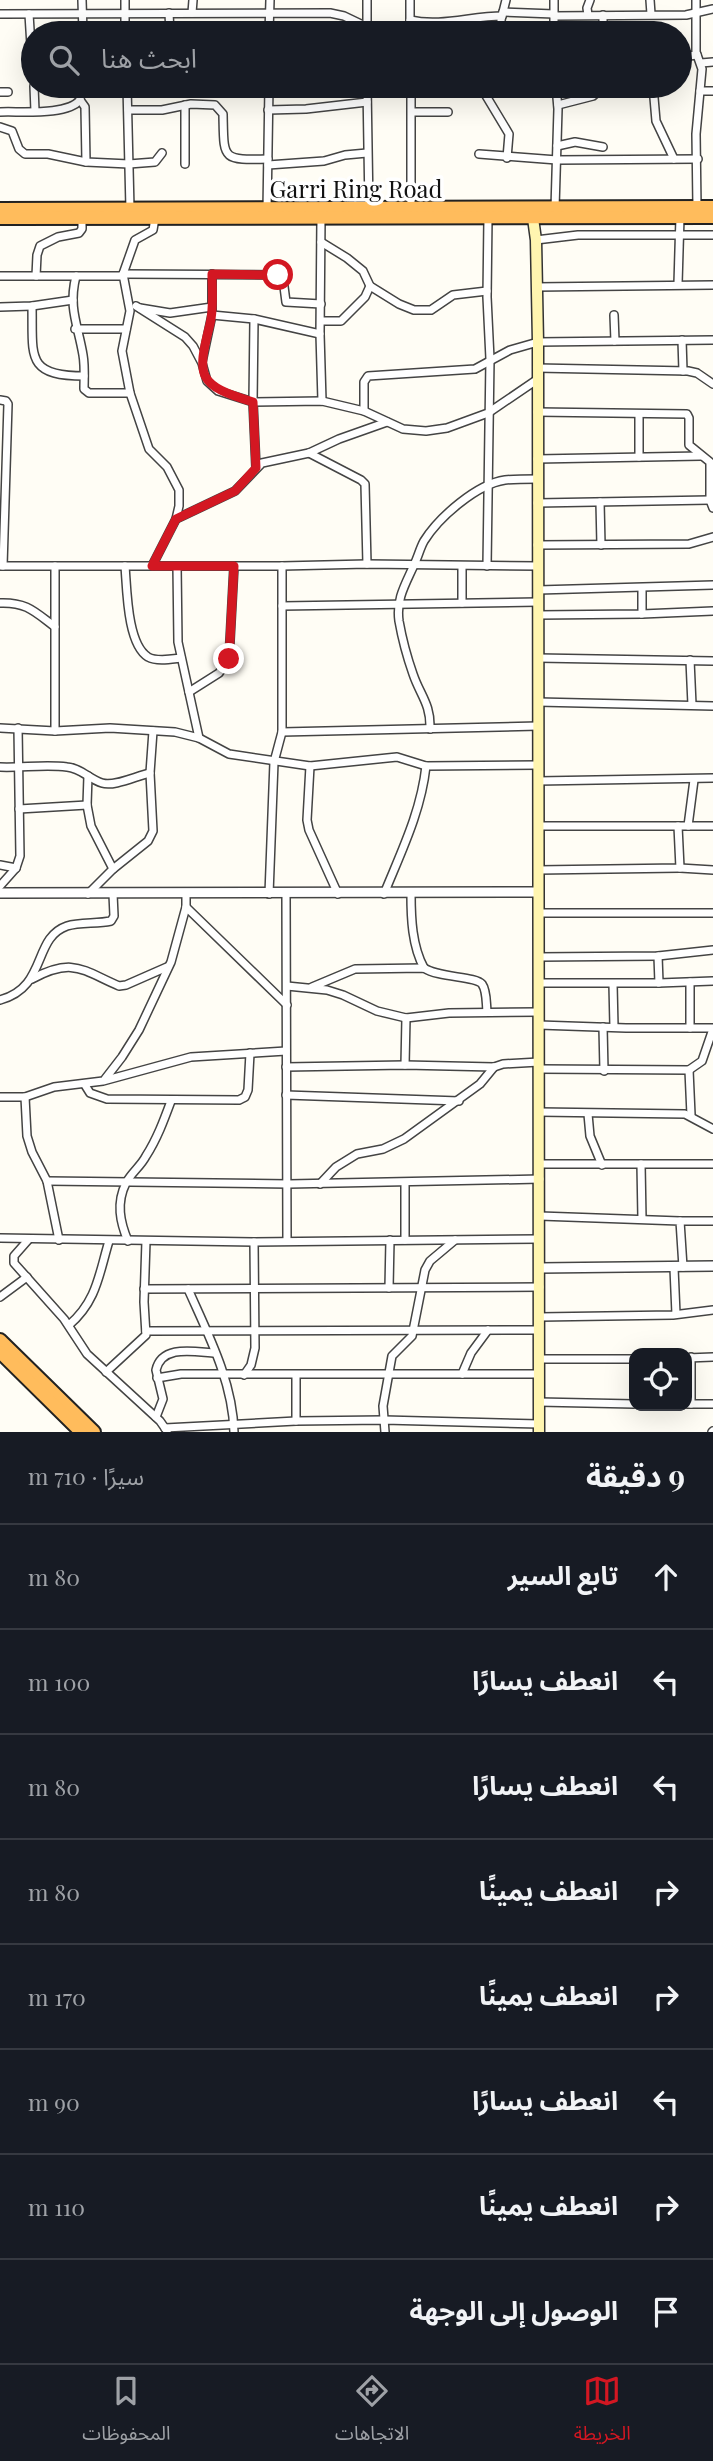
<!DOCTYPE html>
<html lang="ar">
<meta charset="utf-8">
<style>
body{margin:0;font-family:"Playfair Display","Noto Sans Arabic",serif;background:#20242c;color:#f1f3f6;direction:rtl}
.controls{position:absolute;right:21px;bottom:21px;display:grid;overflow:hidden;border-radius:14px;box-shadow:0 7px 28px #0002}
.controls button{width:63px;height:63px;display:grid;place-items:center;padding:0;border:0;border-bottom:2px solid #363941;background:#171b24;color:#f1f3f6;font:35px sans-serif}
.stop{position:absolute;width:21px;height:21px;margin:-16px;border:5px solid #d31722;border-radius:50%;background:#fff}
.stop.end{background:#d31722;border-color:#fff;box-shadow:0 2px 7px #0008}
.list{margin:0;padding:0;list-style:none}
h2{display:flex;justify-content:space-between;align-items:center;height:91px;margin:0;padding:0 28px;font-size:30px}
h2 small{font-size:23px;font-weight:400;color:#9ea1a6}
.list li{display:grid;grid-template-columns:46px 1fr auto;gap:21px;align-items:center;box-sizing:border-box;height:105px;padding:0 28px;border-top:2px solid #363941}
.list b{display:block;font-size:26px;white-space:nowrap}
.list em{font-size:23px;font-style:normal;color:#9ea1a6}
.icon{flex:none;width:38px;height:38px;fill:none;stroke:currentColor;stroke-width:2;stroke-linecap:round;stroke-linejoin:round}
.map{position:relative;flex:none;width:713px;height:1432px;overflow:hidden;direction:ltr}
.search{position:absolute;background:#171b24;box-shadow:0 7px 28px #0002;left:21px;right:21px;top:21px;height:77px;display:flex;align-items:center;gap:18px;box-sizing:border-box;padding:0 24px;border-radius:38px;color:#9ea1a6;font-size:26px}
.sheet{height:931px;background:#171b24}
nav{display:flex;justify-content:space-around;align-items:center;box-sizing:border-box;height:98px;border-top:2px solid #363941;background:#171b24;font-size:19px;color:#9ea1a6}
nav a{display:grid;justify-items:center;gap:4px}
nav .on{color:#d31722}
.map>svg:first-child{display:block}
.lines{fill:none;stroke-linecap:round;stroke-linejoin:round}
.minor-casing{stroke:#444;stroke-width:10}
.tertiary-casing{stroke:#444;stroke-width:12}
.secondary-casing{stroke:#333;stroke-width:13}
.trunk-casing{stroke:#222;stroke-width:16}
.minor{stroke:#fff;stroke-width:7}
.tertiary{stroke:#fff;stroke-width:9}
.secondary{stroke:#fff5b0;stroke-width:10}
.trunk{stroke:#ffbc5c;stroke-width:12}
.route{stroke:#d31722;stroke-width:9}
.labels{text-anchor:middle;dominant-baseline:central;stroke-width:7;stroke-linejoin:round;paint-order:stroke}
.street-label{font-size:24px;fill:#111;stroke:#fff}
</style>
<div class="map">
<svg width="713" height="1432" viewBox="0 0 713 1432">
<rect width="100%" height="100%" fill="#fffdf5"/>
<g class="lines">
<!-- minor casing -->
<g class="minor-casing">
<g id="minor">
<polyline points="82,0 83,33"/>
<polyline points="125,0 125,33"/>
<polyline points="367,0 367,33"/>
<polyline points="554,0 554,33"/>
<polyline points="650,0 651,14"/>
<polyline points="696,0 696,52 702,69 696,134 697,207"/>
<polyline points="503,12 554,14"/>
<polyline points="169,13 170,33"/>
<polyline points="192,13 193,0"/>
<polyline points="0,14 330,13 344,16 367,27"/>
<polyline points="29,14 33,78"/>
<polyline points="588,15 587,8 590,0"/>
<polyline points="603,15 603,33"/>
<polyline points="554,16 686,15 713,9"/>
<path d="M 410,20 C 441,27 471,16 502,16"/>
<polyline points="269,33 270,0"/>
<polyline points="410,33 410,0"/>
<polyline points="502,33 501,20 506,0"/>
<polyline points="680,57 697,55"/>
<polyline points="701,63 713,62"/>
<polyline points="34,86 35,111"/>
<polyline points="127,86 130,209"/>
<polyline points="367,86 369,208"/>
<polyline points="485,86 485,94 509,134 507,158"/>
<polyline points="653,86 656,121 674,159"/>
<polyline points="700,91 713,91"/>
<polyline points="0,92 8,92"/>
<polyline points="80,100 85,107 86,162"/>
<polyline points="185,105 185,164"/>
<polyline points="558,105 593,96 604,86"/>
<path d="M 128,110 L 162,110 L 191,104 L 215,105 L 223,114 C 224,160 221,160 268,159"/>
<polyline points="268,110 306,109 367,102"/>
<path d="M 0,112 C 20,111 67,116 80,100 L 81,86"/>
<polyline points="412,112 448,112"/>
<polyline points="0,127 12,131 19,149 25,154 48,154 86,162 129,164 155,162 162,153"/>
<polyline points="557,146 575,142 603,147"/>
<polyline points="479,154 557,160 698,159"/>
<polyline points="268,165 324,161 345,155 367,153"/>
<polyline points="411,208 411,86"/>
<polyline points="555,208 558,109 556,86"/>
<polyline points="267,210 269,86"/>
<polyline points="321,218 320,334 322,401"/>
<polyline points="536,240 578,235 713,235"/>
<polyline points="321,242 347,258 363,271 370,286 399,304 414,310 431,310 453,295 487,291"/>
<polyline points="123,274 278,275 283,279 286,302 321,304"/>
<polyline points="0,276 123,276"/>
<polyline points="36,276 37,255 40,246 58,237 79,233 82,229 82,218"/>
<path d="M 76,276 C 68,308 78,325 83,355 C 85,366 84,378 84,389 L 89,393 L 130,393"/>
<polyline points="678,284 680,217"/>
<polyline points="536,287 713,285"/>
<path d="M 32,306 C 33,356 25,376 84,376"/>
<polyline points="136,306 185,337 193,346 202,363 207,381 218,391 253,402 322,401 364,411 403,429 426,431 447,428 488,413 538,379"/>
<polyline points="0,307 32,306 73,300"/>
<polyline points="140,308 170,313 212,307"/>
<polyline points="212,315 254,319 320,334"/>
<polyline points="614,315 615,341"/>
<polyline points="254,319 253,402 256,468"/>
<polyline points="321,321 341,321 365,297 370,286"/>
<polyline points="75,329 126,329"/>
<polyline points="682,340 683,371"/>
<polyline points="202,362 212,315 212,274"/>
<polyline points="537,368 688,371 697,373 713,384"/>
<polyline points="0,400 6,401 8,404 3,566"/>
<polyline points="364,411 364,382 368,376 475,369 510,350 538,342 713,340"/>
<polyline points="537,412 687,414 689,418 689,445 710,462 710,500 713,508"/>
<polyline points="639,415 639,457"/>
<polyline points="309,453 361,480 365,484 367,564"/>
<polyline points="537,459 701,456"/>
<polyline points="600,502 601,545"/>
<polyline points="537,503 710,500"/>
<polyline points="176,519 235,491 262,463 309,453 339,439 387,422"/>
<polyline points="537,545 689,544 713,537"/>
<polyline points="0,566 282,566 367,564 538,566"/>
<polyline points="55,566 55,731"/>
<path d="M 125,566 C 127,589 127,644 148,657 C 157,662 172,659 181,658"/>
<polyline points="152,566 176,519 179,506 179,490 167,467 149,449 130,393 122,351 130,311 123,274 135,240 153,230 155,218"/>
<polyline points="177,566 178,642 199,738"/>
<polyline points="462,566 462,603"/>
<polyline points="487,566 490,359 487,297 488,218"/>
<polyline points="538,590 713,585"/>
<path d="M 0,603 C 27,602 35,612 55,627"/>
<polyline points="282,606 538,602"/>
<polyline points="642,614 713,611"/>
<polyline points="538,615 642,614 642,589"/>
<polyline points="538,658 713,661"/>
<polyline points="690,660 692,705"/>
<polyline points="189,692 219,673 229,659 234,566"/>
<polyline points="538,702 713,706"/>
<polyline points="0,728 55,731 110,728 175,732 199,738 229,754 310,766 397,757 426,766 538,765"/>
<path d="M 430,729 C 431,704 420,695 413,674 C 407,657 402,638 399,621 C 396,599 405,585 414,565 C 418,557 420,548 424,541 C 439,517 477,484 505,480 C 515,479 527,479 537,479"/>
<polyline points="282,732 538,726"/>
<polyline points="310,766 307,820 309,830 338,894"/>
<path d="M 0,767 C 22,768 45,764 67,767 C 81,768 89,779 102,783 C 114,787 136,776 150,773"/>
<polyline points="88,776 87,805 91,826 113,869"/>
<polyline points="538,781 713,778"/>
<polyline points="19,809 87,805"/>
<polyline points="538,826 713,826"/>
<polyline points="688,826 694,780"/>
<polyline points="0,865 16,868"/>
<polyline points="680,868 713,870"/>
<polyline points="538,870 680,868 678,826"/>
<polyline points="0,886 16,868 20,856 18,728"/>
<polyline points="88,894 113,869 148,841 153,831 150,773 153,731"/>
<polyline points="269,894 274,762 282,732 282,566"/>
<polyline points="286,894 287,1241"/>
<path d="M 384,894 C 401,852 421,812 426,766"/>
<path d="M 411,894 C 411,918 412,946 424,968"/>
<polyline points="186,907 287,1005"/>
<polyline points="538,913 713,913"/>
<polyline points="539,957 658,956 713,950"/>
<path d="M 32,979 C 73,957 82,970 119,986 L 126,985 L 167,967"/>
<polyline points="690,982 690,1028"/>
<polyline points="539,983 659,983 658,956"/>
<polyline points="659,983 713,981"/>
<polyline points="613,984 614,1027"/>
<polyline points="287,986 327,990 343,995 377,1011 406,1018 449,1013 539,1012"/>
<path d="M 312,987 L 355,969 L 424,968 C 439,978 475,976 482,984 C 487,991 486,1003 487,1011"/>
<path d="M 0,1000 C 48,987 32,938 67,926 C 80,922 97,924 111,921 L 114,916 L 113,894"/>
<polyline points="539,1025 626,1028 713,1028"/>
<polyline points="603,1027 604,1071"/>
<polyline points="405,1065 406,1018"/>
<polyline points="286,1067 405,1065 494,1067 503,1064 539,1062"/>
<polyline points="540,1069 689,1070 702,1061 713,1029"/>
<polyline points="689,1070 691,1115"/>
<polyline points="105,1079 122,1057 139,1030 171,962 186,907 186,894"/>
<polyline points="85,1085 90,1093 107,1099 239,1100 245,1097 248,1090 250,1053"/>
<polyline points="286,1095 459,1101"/>
<polyline points="0,1097 25,1097 54,1087 103,1081 191,1057 286,1051"/>
<polyline points="25,1097 27,1136 32,1152 47,1181 59,1240"/>
<polyline points="539,1112 685,1114 713,1129"/>
<polyline points="588,1114 590,1136 602,1165"/>
<polyline points="539,1164 713,1164"/>
<polyline points="641,1164 642,1219"/>
<polyline points="47,1181 289,1184 540,1179"/>
<polyline points="405,1183 405,1240"/>
<polyline points="320,1184 336,1167 357,1154 383,1149 404,1139 480,1084 494,1067"/>
<polyline points="540,1216 680,1221 683,1267"/>
<polyline points="680,1221 713,1221"/>
<polyline points="0,1238 254,1242 539,1239"/>
<polyline points="29,1239 14,1256 14,1263 64,1319 87,1354 160,1421 167,1431"/>
<path d="M 128,1241 C 120,1222 116,1203 126,1183 C 131,1173 141,1166 146,1156 C 157,1139 164,1120 171,1101"/>
<polyline points="674,1268 676,1314"/>
<polyline points="389,1288 390,1240"/>
<polyline points="144,1289 540,1287"/>
<path d="M 188,1289 C 208,1334 233,1382 234,1432"/>
<polyline points="0,1297 27,1277"/>
<polyline points="540,1317 673,1315 713,1310"/>
<path d="M 69,1325 C 97,1301 99,1274 109,1241"/>
<polyline points="146,1331 539,1330"/>
<polyline points="687,1358 713,1357"/>
<polyline points="539,1359 634,1359"/>
<polyline points="106,1372 146,1335 144,1302 146,1241"/>
<polyline points="462,1374 471,1353 488,1330"/>
<polyline points="244,1375 251,1365 255,1348 254,1242"/>
<polyline points="296,1375 296,1421"/>
<polyline points="157,1378 181,1374 539,1374"/>
<polyline points="539,1402 634,1404"/>
<polyline points="687,1404 713,1404"/>
<polyline points="691,1404 691,1357"/>
<path d="M 156,1417 L 163,1399 L 156,1370 C 162,1344 195,1352 215,1353"/>
<polyline points="165,1428 296,1421 384,1420 539,1424"/>
<polyline points="385,1432 383,1406 392,1356 412,1336 425,1270 430,1261 455,1240"/>
<polyline points="712,1432 713,1431"/>
</g>
</g>
<!-- tertiary casing -->
<g class="tertiary-casing">
<g id="tertiary">
<polyline points="0,893 538,892"/>
<polyline points="540,1268 713,1266"/>
</g>
</g>
<!-- secondary casing -->
<g class="secondary-casing">
<polyline id="secondary" points="532,211 536,240 538,342 539,1432"/>
</g>
<!-- trunk casing -->
<g class="trunk-casing">
<g id="trunk">
<polyline points="0,209 713,207"/>
<polyline points="0,218 713,217"/>
<polyline points="0,1340 94,1432"/>
<polyline points="0,1352 81,1432"/>
</g>
</g>
<!-- minor -->
<use href="#minor" class="minor"/>
<!-- tertiary -->
<use href="#tertiary" class="tertiary"/>
<!-- secondary -->
<use href="#secondary" class="secondary"/>
<!-- trunk -->
<use href="#trunk" class="trunk"/>
</g>
<g class="lines">
<!-- route -->
<path class="route" d="M 229,659 L 234,566 L 152,566 L 176,519 L 235,491 L 256,468 L 253,402 C 198,385 196,378 210,324 C 214,309 212,290 212,274 L 278,275"/>
</g>
<g class="labels">
<!-- street labels -->
<g class="street-label">
<text x="356" y="188">Garri Ring Road</text>
</g>
</g>
</svg>
<div class="controls">
<button><svg class="icon" aria-label="locate" viewBox="0 0 24 24"><circle cx="12" cy="12" r="6"/><path d="M12 2v4M12 18v4M2 12h4M18 12h4"/></svg></button>
</div>
<div class="stop" style="left:278px;top:275px"></div>
<div class="stop end" style="left:229px;top:659px"></div>
<div class="search"><svg class="icon" aria-label="search" viewBox="0 0 24 24"><circle cx="10" cy="10" r="6"/><path d="M15 15l6 6"/></svg>ابحث هنا</div>
</div>
<section class="sheet">
<h2>9 دقيقة<small>سيرًا · 710 m</small></h2>
<ul class="list">
<li><svg class="icon" aria-label="ahead" viewBox="0 0 24 24"><path d="M12 20V5M6 11l6-6 6 6"/></svg><div><b>تابع السير</b></div><em>80 m</em></li>
<li><svg class="icon" aria-label="left" viewBox="0 0 24 24"><path d="M17 20v-9H6M10 6l-5 5 5 5"/></svg><div><b>انعطف يسارًا</b></div><em>100 m</em></li>
<li><svg class="icon" aria-label="left" viewBox="0 0 24 24"><path d="M17 20v-9H6M10 6l-5 5 5 5"/></svg><div><b>انعطف يسارًا</b></div><em>80 m</em></li>
<li><svg class="icon" aria-label="right" viewBox="0 0 24 24"><path d="M7 20v-9h11M14 6l5 5-5 5"/></svg><div><b>انعطف يمينًا</b></div><em>80 m</em></li>
<li><svg class="icon" aria-label="right" viewBox="0 0 24 24"><path d="M7 20v-9h11M14 6l5 5-5 5"/></svg><div><b>انعطف يمينًا</b></div><em>170 m</em></li>
<li><svg class="icon" aria-label="left" viewBox="0 0 24 24"><path d="M17 20v-9H6M10 6l-5 5 5 5"/></svg><div><b>انعطف يسارًا</b></div><em>90 m</em></li>
<li><svg class="icon" aria-label="right" viewBox="0 0 24 24"><path d="M7 20v-9h11M14 6l5 5-5 5"/></svg><div><b>انعطف يمينًا</b></div><em>110 m</em></li>
<li><svg class="icon" aria-label="arrive" viewBox="0 0 24 24"><path d="M6 21V4h12l-3 4 3 4H6"/></svg><div><b>الوصول إلى الوجهة</b></div></li>
</ul>
</section>
<nav>
<a class="on"><svg class="icon" aria-label="map" viewBox="0 0 24 24"><path d="M3 6l6-2 6 2 6-2v14l-6 2-6-2-6 2zM9 4v14M15 6v14"/></svg>الخريطة</a>
<a><svg class="icon" aria-label="directions" viewBox="0 0 24 24"><path d="M12 3l9 9-9 9-9-9zM9 14v-3h6M13 9l2 2-2 2"/></svg>الاتجاهات</a>
<a><svg class="icon" aria-label="saved" viewBox="0 0 24 24"><path d="M7 4h10v16l-5-4-5 4z"/></svg>المحفوظات</a>
</nav>
